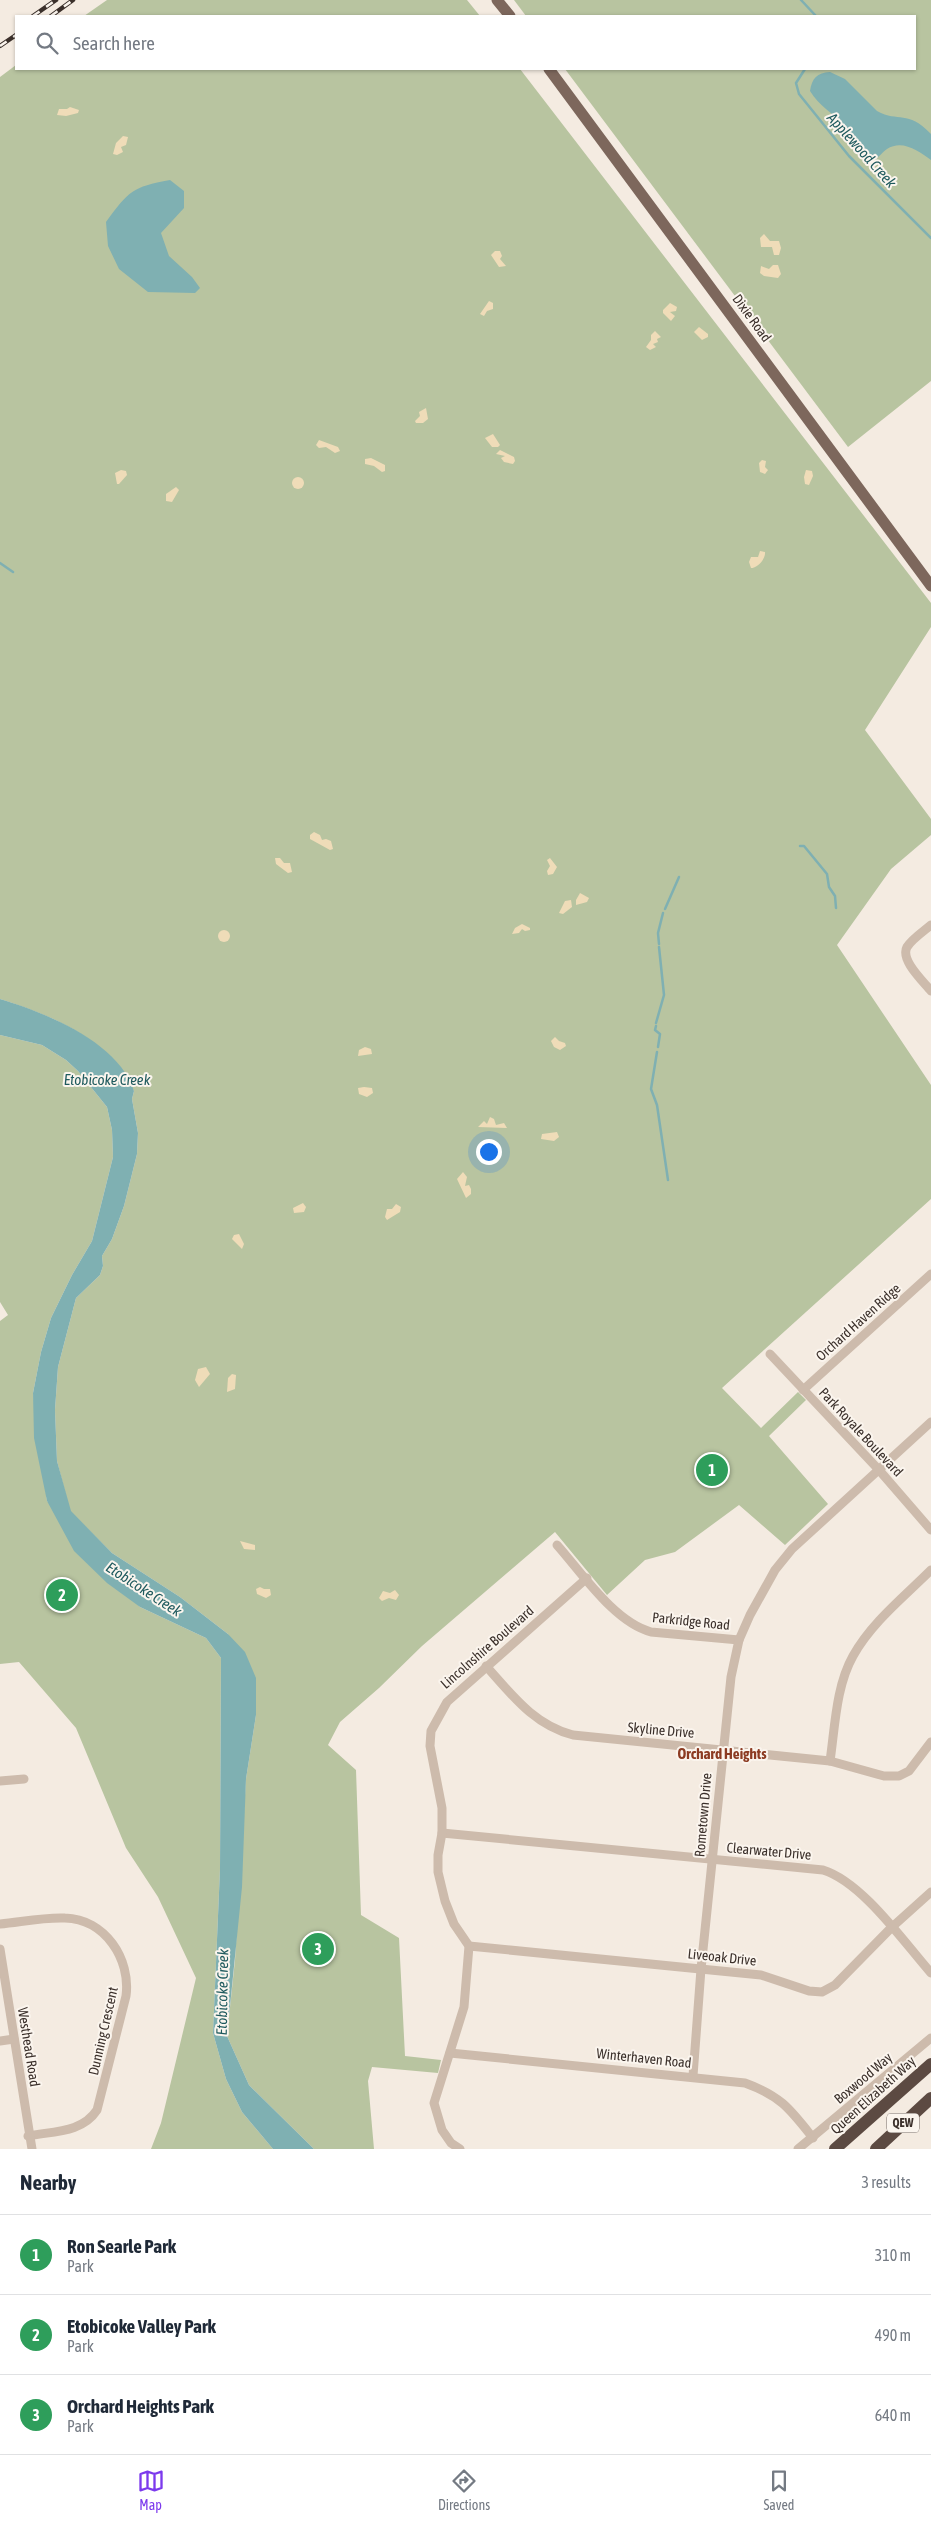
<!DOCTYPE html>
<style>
body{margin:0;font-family:"Asap Condensed",sans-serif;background:#f2f2f3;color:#1f2937}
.you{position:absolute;left:488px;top:1151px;width:18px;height:18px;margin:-12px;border:4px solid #fff;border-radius:50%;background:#1a73e8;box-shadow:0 0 0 8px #1a73e833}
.badge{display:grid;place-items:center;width:32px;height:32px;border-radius:50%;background:#7c3aed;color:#fff;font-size:16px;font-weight:700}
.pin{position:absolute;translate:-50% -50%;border:2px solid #fff;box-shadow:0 1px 5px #0006}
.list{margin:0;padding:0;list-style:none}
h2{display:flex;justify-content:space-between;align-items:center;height:65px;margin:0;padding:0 20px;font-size:21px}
h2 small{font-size:16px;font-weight:400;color:#747a83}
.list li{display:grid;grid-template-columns:32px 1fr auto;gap:15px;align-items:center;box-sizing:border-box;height:80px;padding:0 20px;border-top:1px solid #e0e1e3}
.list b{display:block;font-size:19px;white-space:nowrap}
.list p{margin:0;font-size:16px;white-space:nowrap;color:#747a83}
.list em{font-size:16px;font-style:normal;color:#747a83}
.icon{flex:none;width:28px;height:28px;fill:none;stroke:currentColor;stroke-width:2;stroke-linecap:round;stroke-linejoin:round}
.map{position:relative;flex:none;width:931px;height:2149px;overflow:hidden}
.search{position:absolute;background:#fff;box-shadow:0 1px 4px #0004;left:15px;right:15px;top:15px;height:55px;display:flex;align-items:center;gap:12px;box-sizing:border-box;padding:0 18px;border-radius:0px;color:#747a83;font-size:19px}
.sheet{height:305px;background:#fff}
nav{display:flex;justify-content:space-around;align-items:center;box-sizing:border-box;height:70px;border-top:1px solid #e0e1e3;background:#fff;font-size:14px;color:#747a83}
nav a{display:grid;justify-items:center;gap:2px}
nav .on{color:#7c3aed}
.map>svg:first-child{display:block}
.green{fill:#b8c4a0}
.sand{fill:#efdcb8}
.water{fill:#7fb0b2}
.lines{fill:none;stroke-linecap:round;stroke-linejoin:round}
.stream{stroke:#7fb0b2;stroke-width:2.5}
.minor{stroke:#cdbbac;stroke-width:9}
.major{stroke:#7d675c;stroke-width:11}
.highway{stroke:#5c4a42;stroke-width:12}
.rail-casing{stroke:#3b302b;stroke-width:4.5}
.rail{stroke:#fbf5ee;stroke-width:2.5;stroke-dasharray:8;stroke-linecap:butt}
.labels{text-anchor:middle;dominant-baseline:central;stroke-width:4;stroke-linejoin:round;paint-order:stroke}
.shield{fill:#fbf5ee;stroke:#756b66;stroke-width:1}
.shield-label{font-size:12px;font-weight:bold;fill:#3b302b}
.street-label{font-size:14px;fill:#3b302b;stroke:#fbf5ee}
.water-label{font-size:15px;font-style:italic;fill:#1f5a5e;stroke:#fbf5ee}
.neighbourhood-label{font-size:15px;font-weight:bold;fill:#8c3b22;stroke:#fbf5ee}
</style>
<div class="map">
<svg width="931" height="2149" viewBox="0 0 931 2149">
<rect width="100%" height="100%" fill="#f4ebe1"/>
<!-- green -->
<g class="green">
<polygon points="107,0 467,0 480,16 84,16"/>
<polygon points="514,0 931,0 931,381 848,447 565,69 915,69 915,16 526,16"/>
<path d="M 16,65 L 16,69 L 520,69 L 931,603 L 931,627 L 865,730 L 931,819 L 931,835 L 891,869 L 837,945 L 931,1085 L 931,1199 L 722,1388 L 761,1428 L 798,1392 L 806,1400 L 769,1436 L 828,1504 L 785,1545 L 739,1505 L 675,1552 L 645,1560 L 607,1595 L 555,1532 L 422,1646 L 379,1688 L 340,1722 L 328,1745 L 356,1770 L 361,1915 L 399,1938 L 405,2056 L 441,2060 L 438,2073 L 372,2067 L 368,2081 L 374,2149 L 314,2149 L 249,2085 L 227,2036 L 235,1960 L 246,1779 L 256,1715 L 228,1634 L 180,1597 L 112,1553 L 70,1511 L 57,1461 L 55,1410 L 58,1367 L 76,1298 L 100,1275 L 103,1266 L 102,1256 L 112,1239 L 124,1206 L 137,1154 L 138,1133 L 132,1099 L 134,1091 C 108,1038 53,1016 0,999 L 0,77 Z"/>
<polygon points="0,1035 42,1045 66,1060 78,1071 107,1107 112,1130 113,1157 92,1241 72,1275 51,1318 41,1352 33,1393 47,1501 140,1607 206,1638 221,1658 220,1869 213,2033 226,2079 242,2112 273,2149 151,2149 161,2123 196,1978 158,1897 126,1848 76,1728 19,1662 0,1664 0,1321 8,1315 0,1302"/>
</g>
<!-- sand -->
<g class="sand">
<polygon points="70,107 79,110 78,113 66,116 57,115 59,109 67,109"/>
<polygon points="123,136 128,137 126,145 121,147 123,152 117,155 113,154 116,143"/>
<polygon points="764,234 770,241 779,241 781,248 779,255 774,255 772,247 761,247 760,238"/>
<polygon points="495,251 500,251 502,256 500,259 506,266 499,267 491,255"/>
<polygon points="773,265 778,265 781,274 778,278 764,276 760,273 761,266 769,269"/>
<polygon points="489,301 493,303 493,309 487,311 484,316 480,314"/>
<polygon points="670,303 677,307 676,311 670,312 675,316 671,321 663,313 663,310"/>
<polygon points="699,327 708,334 708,337 702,340 694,332"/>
<polygon points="655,331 661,337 657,339 658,342 653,344 656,347 650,350 646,347 651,340 651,335"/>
<polygon points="426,408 428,419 423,423 416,423 415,421 420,416 419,412"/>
<polygon points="493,434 500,445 498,447 492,447 485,438"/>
<polygon points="319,440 338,447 340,451 335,453 326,447 319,448 316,445"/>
<polygon points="500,450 514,457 515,461 513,464 504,462 501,458 505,456 496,454"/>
<polygon points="371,458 385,465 385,471 382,472 374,466 365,464 365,459"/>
<polygon points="762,460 766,461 765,467 768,470 765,474 760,472 759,463"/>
<polygon points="121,470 126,471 127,475 119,484 117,484 115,473"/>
<polygon points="806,470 812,471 813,476 809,485 805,484 804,477"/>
<circle cx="298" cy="483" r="6"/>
<polygon points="176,487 179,490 172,502 166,501 166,494"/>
<path d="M 760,551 L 765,552 C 766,559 757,568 751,568 L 749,562 L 751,557 L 758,557 Z"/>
<polygon points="314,832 320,835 322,840 326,839 331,841 333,849 330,850 310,839 310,835"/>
<polygon points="275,858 280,858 284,863 290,863 292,872 288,873 276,864"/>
<polygon points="550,858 557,867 553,874 548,875 547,871 550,866 547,860"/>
<polygon points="580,893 589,898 587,902 576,905 576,900"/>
<polygon points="571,900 572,907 563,914 559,913 565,901"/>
<polygon points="522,924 530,928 530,930 525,931 522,929 519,933 512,934 515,928"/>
<circle cx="224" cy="936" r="6"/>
<polygon points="555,1037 559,1041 565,1043 566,1046 560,1050 554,1047 551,1041"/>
<polygon points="365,1047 371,1049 372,1054 358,1056 359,1050"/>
<polygon points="364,1087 372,1088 373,1093 367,1097 359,1094 358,1088"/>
<polygon points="490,1117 494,1119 496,1125 504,1123 507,1128 478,1127 484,1121 487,1124"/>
<polygon points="557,1132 559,1137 554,1141 541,1139 542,1134"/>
<polygon points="463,1172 467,1177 465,1186 469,1185 471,1189 471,1194 466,1198 457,1179"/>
<polygon points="303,1203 306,1207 304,1212 294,1213 293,1208"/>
<polygon points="396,1204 401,1207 400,1212 387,1220 385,1217 387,1209 392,1209"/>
<polygon points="239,1234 244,1244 242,1249 232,1239 234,1235"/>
<polygon points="206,1367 210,1374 199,1387 195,1380 198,1369"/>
<polygon points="232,1374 236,1375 235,1389 227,1392 228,1378"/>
<polygon points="240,1541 255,1545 255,1550 244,1549"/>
<polygon points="260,1587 264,1589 270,1589 271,1595 266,1598 257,1594 256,1589"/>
<polygon points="395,1590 399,1595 396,1600 389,1598 382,1601 379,1598 383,1591 390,1593"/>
</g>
<!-- water -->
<g class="water">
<path d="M 830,72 L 845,79 L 877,111 C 899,123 907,109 931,134 L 931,160 C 919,151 902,139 887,149 C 882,152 881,156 875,159 C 856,158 855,136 844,125 C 833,113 819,106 810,91 C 812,78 817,73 830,72 Z"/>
<path d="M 170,180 L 184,191 L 184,208 L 161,233 L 169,256 L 192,277 L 200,288 L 195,293 L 148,292 L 119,269 L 108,246 L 106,222 C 129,191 132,187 170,180 Z"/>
<path d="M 0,999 C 44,1012 119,1042 134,1091 L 132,1099 L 138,1133 L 137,1154 L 124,1206 L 112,1239 L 102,1256 L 103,1266 L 100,1275 L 76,1298 L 58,1367 L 55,1410 L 57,1461 L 71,1511 L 112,1553 L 180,1597 L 228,1634 L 245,1652 L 256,1678 L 256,1715 L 246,1779 L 242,1887 L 227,2036 L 249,2085 L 314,2149 L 273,2149 L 242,2112 L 226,2079 L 213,2033 L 220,1869 L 221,1658 L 206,1638 L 140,1607 L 107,1583 L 74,1551 L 47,1501 L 34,1438 L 33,1393 L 41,1352 L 51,1318 L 72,1275 L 92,1241 L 113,1157 L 112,1130 L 107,1107 L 78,1071 L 66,1060 L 42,1045 L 0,1035 Z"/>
</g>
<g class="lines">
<!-- stream -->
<g class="stream">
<polyline points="801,0 816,16"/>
<polyline points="805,69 796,83 799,94 849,156 931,238"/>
<polyline points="0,563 13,572"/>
<polyline points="800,846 804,846 827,874 829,887 835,896 836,908"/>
<polyline points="665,909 679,877"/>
<polyline points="659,944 658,933 663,913"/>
<polyline points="656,1023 664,995 659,947"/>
<polyline points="656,1026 655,1030 660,1034 658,1047"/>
<polyline points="657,1052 651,1089 657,1105 668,1180"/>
</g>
<!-- minor -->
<g class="minor">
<path d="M 931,925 C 924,931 912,939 907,947 C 900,960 923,981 931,991"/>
<polyline points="770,1354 879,1470 931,1530"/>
<polyline points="803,1390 931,1274"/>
<path d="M 557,1545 C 582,1573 614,1622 651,1632 L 739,1640"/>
<path d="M 486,1666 C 512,1695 534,1725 573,1735 L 830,1761 L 884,1776 L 899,1776 L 909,1771 L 931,1742"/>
<path d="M 830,1761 C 835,1727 836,1686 853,1656 C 872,1622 904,1597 931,1570"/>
<polyline points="0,1781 24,1779"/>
<path d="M 442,1833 L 823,1870 C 862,1882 903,1941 931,1973"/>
<path d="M 0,1924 C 21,1922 44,1917 65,1918 C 105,1919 131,1959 126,1996 L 97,2110 C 82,2133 53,2131 28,2136"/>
<polyline points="469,1946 761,1975 809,1991 822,1992 835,1985 891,1928 931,1892"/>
<polyline points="0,1949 32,2149"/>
<polyline points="0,2041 14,2039"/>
<path d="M 450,2053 L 745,2083 C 781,2096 790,2109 813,2138"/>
<polyline points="693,2076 701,1969 731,1677 739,1640 750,1615 775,1570 792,1549 931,1422"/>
<polyline points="460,2149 451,2143 442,2130 434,2103 464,2007 469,1946 454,1924 445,1901 438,1872 438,1855 442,1833 442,1808 430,1746 431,1731 447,1702 587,1578"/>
<polyline points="798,2149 931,2038"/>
</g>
<!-- major -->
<g class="major">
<polyline points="497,0 510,16"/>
<polyline points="549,69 931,586"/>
</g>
<!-- highway -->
<g class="highway">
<polyline points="835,2149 931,2064"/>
<polyline points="876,2149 931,2098"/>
</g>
<!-- rail casing -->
<g class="rail-casing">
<g id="rail">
<polyline points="33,16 56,0"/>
<polyline points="51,16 73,0"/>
<polyline points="0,46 16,35"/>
</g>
</g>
<!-- rail -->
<use href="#rail" class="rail"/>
</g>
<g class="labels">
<!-- shield labels -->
<rect class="shield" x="887" y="2113.5" width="32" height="19" rx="4"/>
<g class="shield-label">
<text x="903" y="2123">QEW</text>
</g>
<!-- street labels -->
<g class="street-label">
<text transform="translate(752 318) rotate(54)">Dixie Road</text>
<text transform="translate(858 1322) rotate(-42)">Orchard Haven Ridge</text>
<text transform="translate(861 1432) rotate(47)">Park Royale Boulevard</text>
<text transform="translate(691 1621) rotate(6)">Parkridge Road</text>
<text transform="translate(487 1647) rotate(-41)">Lincolnshire Boulevard</text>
<text transform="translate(661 1730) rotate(5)">Skyline Drive</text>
<text transform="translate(703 1815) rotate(-85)">Rometown Drive</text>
<text transform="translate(769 1851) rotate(5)">Clearwater Drive</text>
<text transform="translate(722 1957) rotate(6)">Liveoak Drive</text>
<text transform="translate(103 2031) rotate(-77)">Dunning Crescent</text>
<text transform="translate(29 2047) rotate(81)">Westhead Road</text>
<text transform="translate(644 2058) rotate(6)">Winterhaven Road</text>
<text transform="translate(863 2078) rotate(-40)">Boxwood Way</text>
<text transform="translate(873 2095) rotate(-42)">Queen Elizabeth Way</text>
</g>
<!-- water labels -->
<g class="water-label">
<text transform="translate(862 150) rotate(48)">Applewood Creek</text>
<text x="107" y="1079">Etobicoke Creek</text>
<text transform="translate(144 1589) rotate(33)">Etobicoke Creek</text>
<text transform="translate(222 1992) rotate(-89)">Etobicoke Creek</text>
</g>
<!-- neighbourhood labels -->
<g class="neighbourhood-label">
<text x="722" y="1753">Orchard Heights</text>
</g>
</g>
</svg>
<div class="you"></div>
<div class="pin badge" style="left:712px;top:1470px;background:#2e9e5b">1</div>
<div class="pin badge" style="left:62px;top:1595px;background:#2e9e5b">2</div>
<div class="pin badge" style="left:318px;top:1949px;background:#2e9e5b">3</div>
<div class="search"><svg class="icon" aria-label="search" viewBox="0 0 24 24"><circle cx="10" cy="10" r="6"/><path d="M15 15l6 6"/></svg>Search here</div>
</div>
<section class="sheet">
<h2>Nearby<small>3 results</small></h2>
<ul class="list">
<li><span class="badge" style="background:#2e9e5b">1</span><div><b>Ron Searle Park</b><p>Park</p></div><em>310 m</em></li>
<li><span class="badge" style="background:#2e9e5b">2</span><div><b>Etobicoke Valley Park</b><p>Park</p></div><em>490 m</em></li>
<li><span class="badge" style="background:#2e9e5b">3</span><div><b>Orchard Heights Park</b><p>Park</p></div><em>640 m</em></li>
</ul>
</section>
<nav>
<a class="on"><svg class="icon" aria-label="map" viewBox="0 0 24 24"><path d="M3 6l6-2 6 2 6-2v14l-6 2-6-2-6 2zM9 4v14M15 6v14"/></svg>Map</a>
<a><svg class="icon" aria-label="directions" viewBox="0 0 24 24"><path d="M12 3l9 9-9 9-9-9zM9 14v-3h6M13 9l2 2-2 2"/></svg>Directions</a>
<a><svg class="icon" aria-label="saved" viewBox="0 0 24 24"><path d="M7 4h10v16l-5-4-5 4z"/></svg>Saved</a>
</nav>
